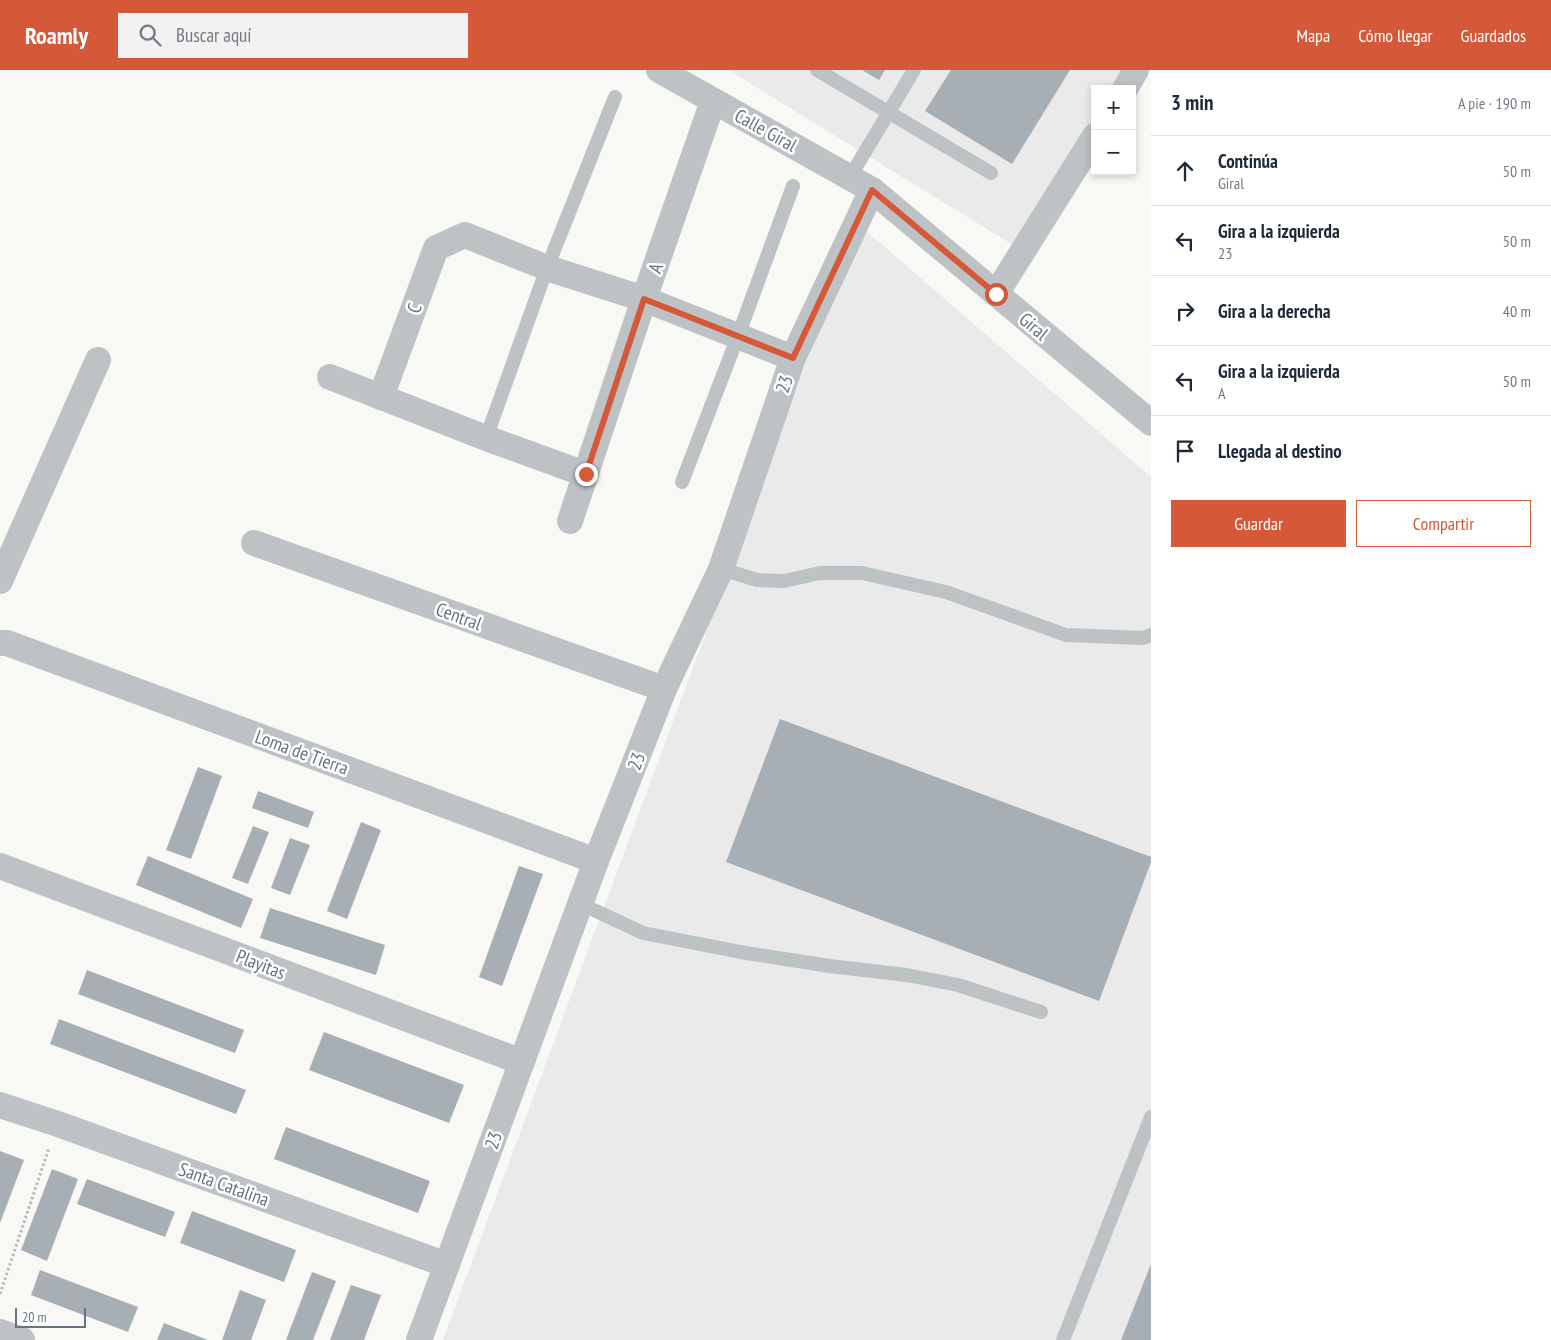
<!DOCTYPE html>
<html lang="es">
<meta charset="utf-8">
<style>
body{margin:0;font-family:"PT Sans Narrow",sans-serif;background:#f2f2f3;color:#1f2937}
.controls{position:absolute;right:15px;top:15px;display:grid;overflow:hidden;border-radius:0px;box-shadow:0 2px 8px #0003}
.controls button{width:45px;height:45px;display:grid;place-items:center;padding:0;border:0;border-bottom:1px solid #e0e1e3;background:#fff;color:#1f2937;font:25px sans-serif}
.scale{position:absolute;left:15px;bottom:12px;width:71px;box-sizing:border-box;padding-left:5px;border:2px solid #65747e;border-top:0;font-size:14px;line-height:18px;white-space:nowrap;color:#65747e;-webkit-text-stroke:4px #fff;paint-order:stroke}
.stop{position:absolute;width:15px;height:15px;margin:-11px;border:4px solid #d55838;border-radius:50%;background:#fff}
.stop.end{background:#d55838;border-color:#fff;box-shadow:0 1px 5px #0008}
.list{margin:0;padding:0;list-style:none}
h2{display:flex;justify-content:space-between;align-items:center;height:65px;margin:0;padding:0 20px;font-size:21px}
h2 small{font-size:16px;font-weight:400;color:#747a83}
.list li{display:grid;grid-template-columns:32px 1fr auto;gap:15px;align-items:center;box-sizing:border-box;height:70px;padding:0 20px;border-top:1px solid #e0e1e3}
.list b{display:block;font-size:19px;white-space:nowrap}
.list p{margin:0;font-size:16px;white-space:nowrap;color:#747a83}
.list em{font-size:16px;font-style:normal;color:#747a83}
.actions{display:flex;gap:10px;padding:15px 20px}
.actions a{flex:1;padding:11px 0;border:1px solid #d55838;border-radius:0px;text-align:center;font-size:18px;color:#d55838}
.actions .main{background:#d55838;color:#fff}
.icon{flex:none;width:28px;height:28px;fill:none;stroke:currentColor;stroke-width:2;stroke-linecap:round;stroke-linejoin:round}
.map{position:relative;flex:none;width:1151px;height:1270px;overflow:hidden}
header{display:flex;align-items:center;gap:30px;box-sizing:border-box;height:70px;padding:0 25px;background:#d55838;color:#fff}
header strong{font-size:24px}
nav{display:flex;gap:28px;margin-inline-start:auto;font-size:18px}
.search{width:350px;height:45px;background:#f2f2f3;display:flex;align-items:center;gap:12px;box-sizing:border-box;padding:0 18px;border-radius:0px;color:#747a83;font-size:19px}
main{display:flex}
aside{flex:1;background:#fff}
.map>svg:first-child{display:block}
.built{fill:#e9eae9}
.building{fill:#a7aeb4}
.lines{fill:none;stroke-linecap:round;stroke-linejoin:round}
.path{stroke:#b8bbbe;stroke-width:3;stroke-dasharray:2.5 2.5;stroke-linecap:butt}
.service{stroke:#bdc2c5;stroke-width:14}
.minor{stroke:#bdc2c5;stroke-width:26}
.route{stroke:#d55838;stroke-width:6}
.labels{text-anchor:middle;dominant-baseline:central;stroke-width:5;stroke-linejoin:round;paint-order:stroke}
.street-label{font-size:19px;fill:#65747e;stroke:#fff}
</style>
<header>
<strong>Roamly</strong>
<div class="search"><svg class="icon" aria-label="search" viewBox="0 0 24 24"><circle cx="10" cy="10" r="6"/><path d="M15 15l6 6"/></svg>Buscar aquí</div>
<nav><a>Mapa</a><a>Cómo llegar</a><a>Guardados</a></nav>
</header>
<main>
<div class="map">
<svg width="1151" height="1270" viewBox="0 0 1151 1270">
<rect width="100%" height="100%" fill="#f8f8f5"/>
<!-- built -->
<g class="built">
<polygon points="728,0 1123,0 1112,19 1095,19 1095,48 1018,178"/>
<polygon points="858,154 1151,407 1151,1270 443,1270"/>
</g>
<!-- building -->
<g class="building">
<polygon points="862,0 885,0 879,10"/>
<polygon points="951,0 1070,0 1012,94 925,41"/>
<polygon points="780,649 1151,787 1151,792 1099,931 726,792"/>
<polygon points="198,697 222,706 191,789 166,780"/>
<polygon points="258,721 314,742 308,758 252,738"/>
<polygon points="361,752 381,760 347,849 327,841"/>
<polygon points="253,756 269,762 248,814 232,808"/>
<polygon points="290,768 310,775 290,825 271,818"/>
<polygon points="148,786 253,829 241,858 136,815"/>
<polygon points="519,796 543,804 502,916 479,907"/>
<polygon points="270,838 385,875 376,905 260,868"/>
<polygon points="87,900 244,960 235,983 78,924"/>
<polygon points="59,949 246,1020 236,1044 50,974"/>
<polygon points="324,962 464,1015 449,1053 309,1000"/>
<polygon points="286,1057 430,1111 418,1143 274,1089"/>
<polygon points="0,1081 24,1090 0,1153"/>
<polygon points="52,1099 78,1109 47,1191 21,1180"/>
<polygon points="87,1109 175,1142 165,1167 77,1134"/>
<polygon points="192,1141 296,1180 284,1212 180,1173"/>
<polygon points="1151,1194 1151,1270 1121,1270"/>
<polygon points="40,1200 138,1237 128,1262 31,1225"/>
<polygon points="312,1202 336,1211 313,1270 286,1270"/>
<polygon points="351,1215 381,1225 364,1270 330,1270"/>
<polygon points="240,1220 266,1230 251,1270 222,1270"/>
<polygon points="164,1253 208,1270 157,1270"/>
</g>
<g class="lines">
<!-- path -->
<polyline class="path" points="0,1224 49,1078"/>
<!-- service -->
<g class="service">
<polyline points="817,0 991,103"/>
<polyline points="850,107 914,0"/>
<polyline points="486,368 547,198 615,27"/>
<polyline points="682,412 738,266 793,116"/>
<polyline points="721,499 757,510 784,511 820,503 862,503 946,522 1066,565 1143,568 1151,565"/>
<polyline points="581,834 643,863 746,883 830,896 907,905 958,915 1041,942"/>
<polyline points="1063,1270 1151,1047"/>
</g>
<!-- minor -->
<g class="minor">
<polyline points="659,0 872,120 1151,353"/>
<polyline points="1125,19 1136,0"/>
<polyline points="996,224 1095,66"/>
<polyline points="330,307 486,368 585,404"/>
<polyline points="381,327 436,178 465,165 547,198 644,229 793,288"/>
<polyline points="570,451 644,229 713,31"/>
<polyline points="254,473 664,619"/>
<polyline points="0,511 98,290"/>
<polyline points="0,573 7,573 596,791"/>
<polyline points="0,796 522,992"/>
<polyline points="0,1035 58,1054 447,1195"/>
<polyline points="0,1262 22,1270"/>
<polyline points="419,1270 596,791 664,619 721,499 793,288 872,120"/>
</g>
</g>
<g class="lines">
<!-- route -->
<polyline class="route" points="586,404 644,229 793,288 872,120 996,224"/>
</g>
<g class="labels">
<!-- street labels -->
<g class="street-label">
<text transform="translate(766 60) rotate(29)">Calle Giral</text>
<text transform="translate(655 198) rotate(-71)">A</text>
<text transform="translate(414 238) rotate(-70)">C</text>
<text transform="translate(1034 256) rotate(40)">Giral</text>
<text transform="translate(784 314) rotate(-71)">23</text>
<text transform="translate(459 546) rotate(20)">Central</text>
<text transform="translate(302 682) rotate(20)">Loma de Tierra</text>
<text transform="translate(636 691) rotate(-69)">23</text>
<text transform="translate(261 894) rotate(21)">Playitas</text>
<text transform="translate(493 1070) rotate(-70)">23</text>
<text transform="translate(224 1114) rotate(20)">Santa Catalina</text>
</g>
</g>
</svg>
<div class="controls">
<button>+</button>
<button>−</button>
</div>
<div class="scale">20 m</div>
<div class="stop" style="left:996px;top:224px"></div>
<div class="stop end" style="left:586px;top:404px"></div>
</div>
<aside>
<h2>3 min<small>A pie · 190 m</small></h2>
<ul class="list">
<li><svg class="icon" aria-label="ahead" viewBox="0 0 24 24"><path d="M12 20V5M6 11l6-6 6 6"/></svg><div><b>Continúa</b><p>Giral</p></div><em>50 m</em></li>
<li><svg class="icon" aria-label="left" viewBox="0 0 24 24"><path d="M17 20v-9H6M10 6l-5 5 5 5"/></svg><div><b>Gira a la izquierda</b><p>23</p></div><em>50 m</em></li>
<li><svg class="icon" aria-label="right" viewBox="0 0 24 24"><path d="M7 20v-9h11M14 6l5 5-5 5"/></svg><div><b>Gira a la derecha</b></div><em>40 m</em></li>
<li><svg class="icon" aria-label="left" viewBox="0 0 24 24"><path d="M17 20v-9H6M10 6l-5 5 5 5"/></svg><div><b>Gira a la izquierda</b><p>A</p></div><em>50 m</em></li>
<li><svg class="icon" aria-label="arrive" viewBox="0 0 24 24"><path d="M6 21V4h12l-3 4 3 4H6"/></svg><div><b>Llegada al destino</b></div></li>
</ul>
<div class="actions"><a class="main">Guardar</a><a>Compartir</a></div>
</aside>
</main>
